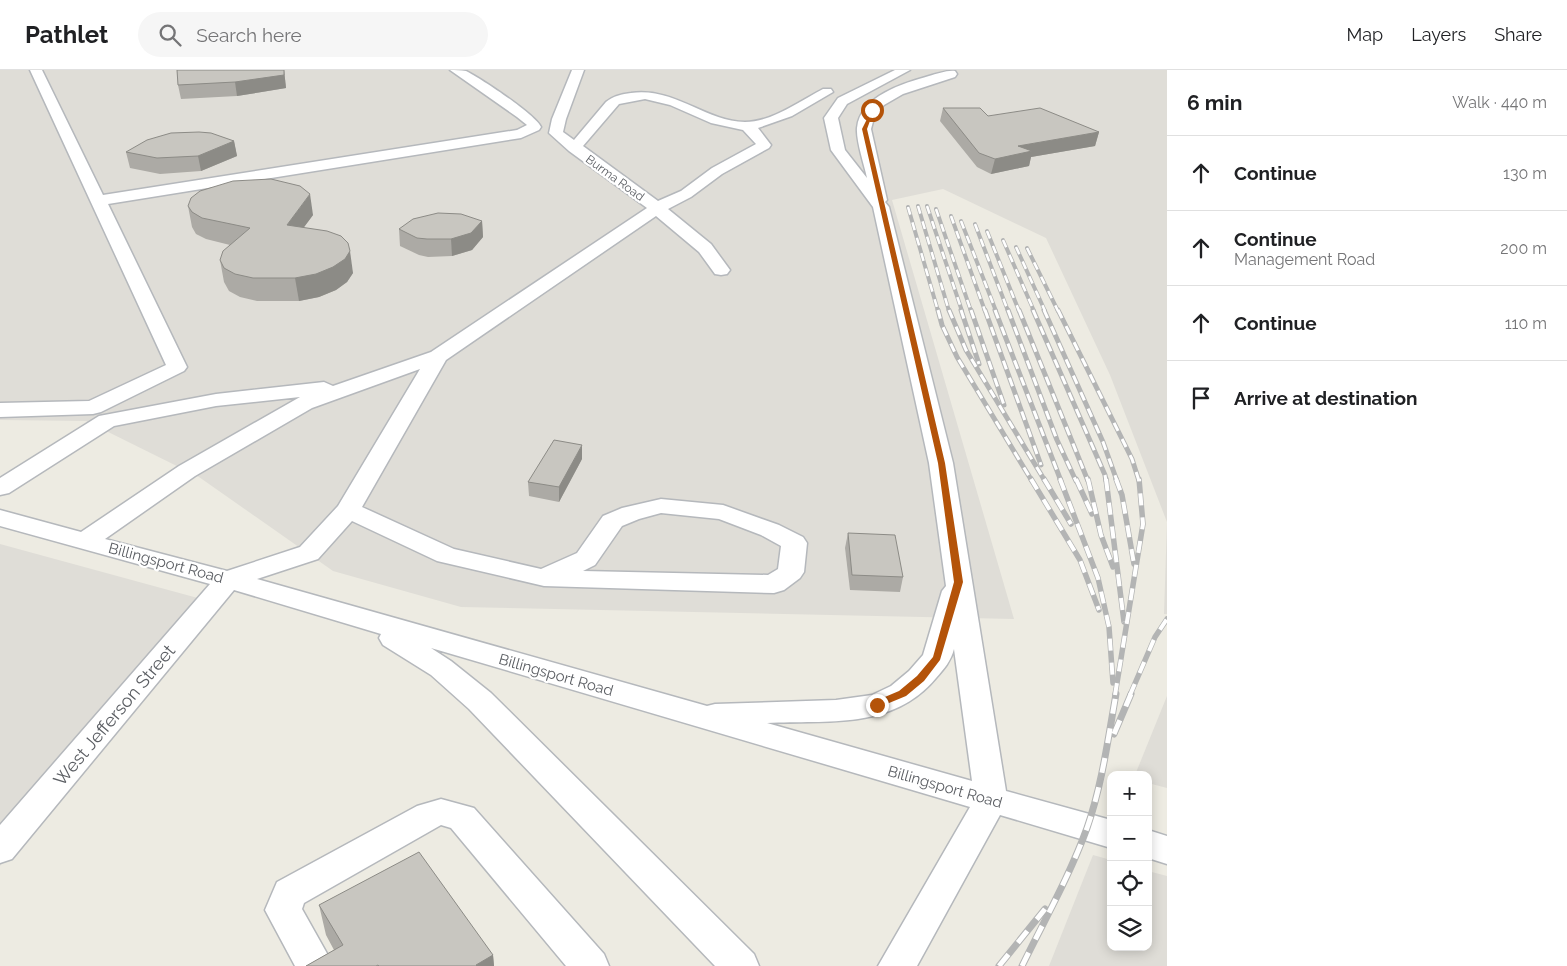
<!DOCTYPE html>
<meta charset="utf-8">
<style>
body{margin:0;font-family:Raleway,sans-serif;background:#f6f6f6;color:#202124}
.controls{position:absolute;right:15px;bottom:15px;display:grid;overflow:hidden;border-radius:10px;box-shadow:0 2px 12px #0003}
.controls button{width:45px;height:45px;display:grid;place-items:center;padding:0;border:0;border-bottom:1px solid #e0e0e0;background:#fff;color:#202124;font:25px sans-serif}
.stop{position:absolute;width:15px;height:15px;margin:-11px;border:4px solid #b45309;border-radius:50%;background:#fff}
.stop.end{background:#b45309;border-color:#fff;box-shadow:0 1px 5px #0008}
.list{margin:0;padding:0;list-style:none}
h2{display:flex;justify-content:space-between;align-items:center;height:65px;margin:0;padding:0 20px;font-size:21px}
h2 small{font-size:16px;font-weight:400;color:#757577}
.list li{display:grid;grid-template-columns:32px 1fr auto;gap:15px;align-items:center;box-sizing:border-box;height:75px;padding:0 20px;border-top:1px solid #e0e0e0}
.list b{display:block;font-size:19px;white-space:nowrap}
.list p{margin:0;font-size:16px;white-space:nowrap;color:#757577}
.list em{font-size:16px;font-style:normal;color:#757577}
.icon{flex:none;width:28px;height:28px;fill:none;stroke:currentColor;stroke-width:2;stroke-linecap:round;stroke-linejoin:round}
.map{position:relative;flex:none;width:1167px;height:896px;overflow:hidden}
header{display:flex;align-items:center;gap:30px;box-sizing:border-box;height:70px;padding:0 25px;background:#fff;border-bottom:1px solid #e0e0e0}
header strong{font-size:24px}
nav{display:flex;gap:28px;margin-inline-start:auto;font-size:18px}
.search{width:350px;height:45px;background:#f6f6f6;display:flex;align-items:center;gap:12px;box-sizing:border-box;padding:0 18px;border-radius:28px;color:#757577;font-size:19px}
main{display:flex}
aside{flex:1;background:#fff}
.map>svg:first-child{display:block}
.industrial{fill:#dfddd7}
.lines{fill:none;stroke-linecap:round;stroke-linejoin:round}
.minor-casing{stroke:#b5b8bc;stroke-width:3}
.minor{fill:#fff;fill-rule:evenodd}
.rail-far3-casing{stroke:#b3b4b4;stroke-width:4}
.rail-far2-casing{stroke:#b3b4b4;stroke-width:5}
.rail-far1-casing{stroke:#b3b4b4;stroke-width:5.5}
.rail-casing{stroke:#b3b4b4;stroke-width:7}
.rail-far3{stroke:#fff;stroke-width:2.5;stroke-dasharray:8;stroke-linecap:butt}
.rail-far2{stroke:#fff;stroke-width:3;stroke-dasharray:9;stroke-linecap:butt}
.rail-far1{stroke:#fff;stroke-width:4;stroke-dasharray:12;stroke-linecap:butt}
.rail{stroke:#fff;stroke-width:5;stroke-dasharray:15;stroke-linecap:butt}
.wall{fill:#acaaa5}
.shaded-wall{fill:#8c8b86}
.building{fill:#c8c6c0;stroke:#8c8b86}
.route{fill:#b45309}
.labels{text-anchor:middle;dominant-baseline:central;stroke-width:4.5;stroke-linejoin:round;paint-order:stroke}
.far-street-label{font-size:12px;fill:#5b5e63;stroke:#fff}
.street-label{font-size:15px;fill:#5b5e63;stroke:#fff}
.near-street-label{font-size:18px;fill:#5b5e63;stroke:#fff}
</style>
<header>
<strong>Pathlet</strong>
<div class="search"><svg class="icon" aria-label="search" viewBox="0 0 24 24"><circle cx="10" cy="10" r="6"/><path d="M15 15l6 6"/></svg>Search here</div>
<nav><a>Map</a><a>Layers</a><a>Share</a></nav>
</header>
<main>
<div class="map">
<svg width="1167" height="896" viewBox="0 0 1167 896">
<rect width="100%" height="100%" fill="#edebe2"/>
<!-- industrial -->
<g class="industrial">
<polygon points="0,0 1167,0 1167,544 1164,544 1167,452 1110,305 1046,168 943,119 892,130 1014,549 461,537 333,501 199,407 86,351 0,350"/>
<polygon points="0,474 216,533 0,796"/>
<polygon points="1167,626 1167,718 1148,713 1148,705 1135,705"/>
<polygon points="1093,785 1111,790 1111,877 1148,877 1148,801 1167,806 1167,896 1049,896"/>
</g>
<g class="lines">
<!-- minor casing -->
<g class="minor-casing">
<g id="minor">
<path d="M 30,0 L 42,0 L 103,125 L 517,60 L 527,55 L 517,47 L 450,0 C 455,0 461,0 466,1 C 480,8 535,44 541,57 L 539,60 L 521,68 L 108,134 L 187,297 L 184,301 L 101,342 L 93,344 L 0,347 L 0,333 L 89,331 L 166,295 Z"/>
<path d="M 572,0 L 584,0 L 566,49 L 563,62 L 574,70 L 606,32 C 613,26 622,24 631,23 C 675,17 704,51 745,52 C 772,52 800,31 823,19 L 831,19 L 833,22 L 792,46 L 758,58 L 771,75 L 769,78 L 722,104 L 691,127 L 668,139 L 711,174 L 730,200 L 727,204 L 721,205 L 715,204 L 699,182 L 656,146 L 446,290 L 362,437 L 454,479 L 541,499 L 577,483 L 603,446 L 622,438 L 661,429 L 723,435 L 779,455 L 803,467 L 807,473 L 804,502 L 800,508 L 784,520 L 774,523 L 544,516 L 437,491 L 352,451 L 318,489 L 257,509 L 707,636 L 715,634 L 836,630 L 872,625 L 891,616 L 909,601 L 923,585 L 942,521 L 946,516 L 929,393 L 873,137 L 831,80 L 824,48 L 838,28 L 895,0 L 910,0 L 847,34 L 838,48 L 845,80 L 867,108 C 864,94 856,71 857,58 C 860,26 904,13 929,6 C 937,4 947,0 955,1 L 957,4 L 955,7 L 903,24 L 884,35 L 875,44 L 871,59 L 887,130 L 885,132 L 889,137 L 953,393 L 1006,721 L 1111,750 L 1111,778 L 1000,745 L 917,896 L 878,896 L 970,737 L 431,578 L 451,591 L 491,623 L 754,884 L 759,896 L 715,896 L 469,639 L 431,605 L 383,575 L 379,568 L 381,564 L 234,520 L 12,789 L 0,793 L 0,755 L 210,514 L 0,456 L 0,440 L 81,462 L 179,396 L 300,327 L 216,336 L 114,356 L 9,423 L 0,425 L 0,408 L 99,346 L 216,324 L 324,312 L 333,316 L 431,282 L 647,138 L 569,81 L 549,63 L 552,49 ZM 645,29 L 670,35 L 711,53 L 743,60 L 756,74 L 712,98 L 681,121 L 658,131 L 583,76 L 619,34 ZM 420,299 L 338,436 L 300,477 L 227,501 L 105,469 L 195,406 L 312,338 ZM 661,443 L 719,449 L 761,465 L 781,476 L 778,499 L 768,505 L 583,501 L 595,495 L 622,456 L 639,449 ZM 954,579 L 972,711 L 767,653 C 828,650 893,660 936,608 C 944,599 951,591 954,579 Z"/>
<polygon points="441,729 474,738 604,884 609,896 566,896 451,758 441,755 304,833 302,839 334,896 295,896 265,840 277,812 417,736"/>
<polygon points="1148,760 1167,766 1167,794 1148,788"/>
</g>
</g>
<!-- minor -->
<use href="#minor" class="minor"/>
<!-- rail-far3 casing -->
<g class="rail-far3-casing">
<g id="rail-far3">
<polyline points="918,136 949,241"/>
<polyline points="927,136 962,241"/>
<polyline points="908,137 938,241"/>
<polyline points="936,139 971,241"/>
<polyline points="951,146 985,241"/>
<polyline points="961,151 996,241"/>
<polyline points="975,154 1008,241"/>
<polyline points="987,161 1019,241"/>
<polyline points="1003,170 1034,241"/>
<polyline points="1016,177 1045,241"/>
<polyline points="1027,178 1058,241"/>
</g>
</g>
<!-- rail-far2 casing -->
<g class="rail-far2-casing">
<g id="rail-far2">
<polyline points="938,240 942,255 957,287 1032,411"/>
<polyline points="949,240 966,280 1045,411"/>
<polyline points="961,240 979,294"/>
<polyline points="971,240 1004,335"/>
<polyline points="985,240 1041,395"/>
<polyline points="995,240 1061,411"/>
<polyline points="1008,240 1057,370 1076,411"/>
<polyline points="1019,240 1088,411"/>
<polyline points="1033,240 1105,405 1106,411"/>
<polyline points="1044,240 1103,372 1117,411"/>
<polyline points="1058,240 1132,389 1139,411"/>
</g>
</g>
<!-- rail-far1 casing -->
<g class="rail-far1-casing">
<g id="rail-far1">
<polyline points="1031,409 1080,490 1099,540"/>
<polyline points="1044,409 1071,454"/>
<polyline points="1060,409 1098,508 1109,557 1113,613"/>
<polyline points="1076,409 1092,444"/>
<polyline points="1088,409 1101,465 1113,497"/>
<polyline points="1106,409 1124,552"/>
<polyline points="1116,409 1122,425 1134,494"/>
<polyline points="1115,625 1143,454 1139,409"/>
<polyline points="1130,625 1155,567 1167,549"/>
</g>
</g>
<!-- rail casing -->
<g class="rail-casing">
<g id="rail">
<polyline points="1114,664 1131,624"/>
<polyline points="999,896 1045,839"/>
<path d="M 1022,896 C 1044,851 1070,805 1087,758 C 1102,715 1108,669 1116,624"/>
</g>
</g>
<!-- rail-far3 -->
<use href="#rail-far3" class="rail-far3"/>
<!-- rail-far2 -->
<use href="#rail-far2" class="rail-far2"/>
<!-- rail-far1 -->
<use href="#rail-far1" class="rail-far1"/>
<!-- rail -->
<use href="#rail" class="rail"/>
</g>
<!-- wall -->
<g class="wall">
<polygon points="177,0 284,0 286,18 237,26 181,29 178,15"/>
<polygon points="943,38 988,46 1099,62 1095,76 1031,87 1029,96 991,104 977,97 940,51"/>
<polygon points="234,71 237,86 201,101 160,104 130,98 126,82"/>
<polygon points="188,136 313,145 304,157 353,203 347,212 336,220 319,227 299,231 257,231 240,227 229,221 224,212 220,190 230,175 206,169 196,164 192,157"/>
<polygon points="482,151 483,167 472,180 452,186 428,187 419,185 400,176 399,159"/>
<polygon points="582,389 559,432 529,426 528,412"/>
<polygon points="848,463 903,507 900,522 850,520 845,478"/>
<polygon points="319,835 493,885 494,896 306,896 334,880 326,865"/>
</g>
<!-- shaded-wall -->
<g class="shaded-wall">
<polygon points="284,0 286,18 237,26 235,12"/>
<polygon points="1099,62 1095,76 1031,87 1029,96 991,104 995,89 1018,76"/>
<polygon points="234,71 237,86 201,101 198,86"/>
<polygon points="310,124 313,145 290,176 287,155"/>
<polygon points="482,151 483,167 472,180 452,186 451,169"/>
<polygon points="350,181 353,203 347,212 336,220 319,227 299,231 295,208"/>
<polygon points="582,375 582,389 559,432 559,417"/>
<polygon points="493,885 494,896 476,896 476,895"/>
</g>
<!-- building -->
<g class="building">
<polygon points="177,0 284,0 284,5 235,12 178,15"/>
<polygon points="943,38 980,38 988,46 1040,38 1099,62 1018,76 1032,81 995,89 979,83"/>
<polygon points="199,62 211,63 234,71 198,86 157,88 126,82 147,70 171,63"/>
<polygon points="271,109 300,116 310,124 287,155 327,161 341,166 348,173 350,181 345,189 333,197 316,204 295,208 253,208 235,204 224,198 220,190 223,181 250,158 202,148 192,142 188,136 191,128 200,121 233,111"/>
<polygon points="438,143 461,144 482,151 471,163 451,169 427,169 417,168 399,159 413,149"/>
<polygon points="554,370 582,375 559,417 528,412"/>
<polygon points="848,463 895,465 903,507 852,505"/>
<polygon points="419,782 493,885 476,895 477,896 379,896 378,895 376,896 306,896 343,875 319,835"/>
</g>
<!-- route -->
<polygon class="route" points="872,39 874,40 867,59 945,393 963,512 940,590 924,611 906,626 877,638 872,635 873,632 899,621 917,606 933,587 954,512 938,393 862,59"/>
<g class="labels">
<!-- far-street labels -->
<g class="far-street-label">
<text transform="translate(615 108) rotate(36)">Burma Road</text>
</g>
<!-- street labels -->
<g class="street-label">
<text transform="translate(166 493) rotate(15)">Billingsport Road</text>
<text transform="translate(556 605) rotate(16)">Billingsport Road</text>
<text transform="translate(945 717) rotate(16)">Billingsport Road</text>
</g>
<!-- near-street labels -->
<g class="near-street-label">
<text transform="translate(114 645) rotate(-50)">West Jefferson Street</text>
</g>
</g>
</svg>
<div class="controls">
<button>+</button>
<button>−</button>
<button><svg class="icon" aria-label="locate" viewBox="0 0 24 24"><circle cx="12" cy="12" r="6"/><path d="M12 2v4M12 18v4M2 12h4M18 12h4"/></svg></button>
<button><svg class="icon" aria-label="layers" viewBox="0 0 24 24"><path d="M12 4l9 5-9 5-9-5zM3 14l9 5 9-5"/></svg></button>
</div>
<div class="stop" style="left:872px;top:40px"></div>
<div class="stop end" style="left:877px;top:635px"></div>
</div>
<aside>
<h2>6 min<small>Walk · 440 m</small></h2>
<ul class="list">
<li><svg class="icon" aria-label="ahead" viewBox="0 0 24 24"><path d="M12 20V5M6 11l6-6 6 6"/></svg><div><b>Continue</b></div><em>130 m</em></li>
<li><svg class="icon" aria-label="ahead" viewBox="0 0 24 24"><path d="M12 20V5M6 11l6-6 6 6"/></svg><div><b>Continue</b><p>Management Road</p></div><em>200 m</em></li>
<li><svg class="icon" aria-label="ahead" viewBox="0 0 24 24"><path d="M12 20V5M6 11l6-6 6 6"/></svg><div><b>Continue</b></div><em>110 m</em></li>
<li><svg class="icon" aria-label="arrive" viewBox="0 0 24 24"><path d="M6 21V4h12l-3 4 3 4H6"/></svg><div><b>Arrive at destination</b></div></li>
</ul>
</aside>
</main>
